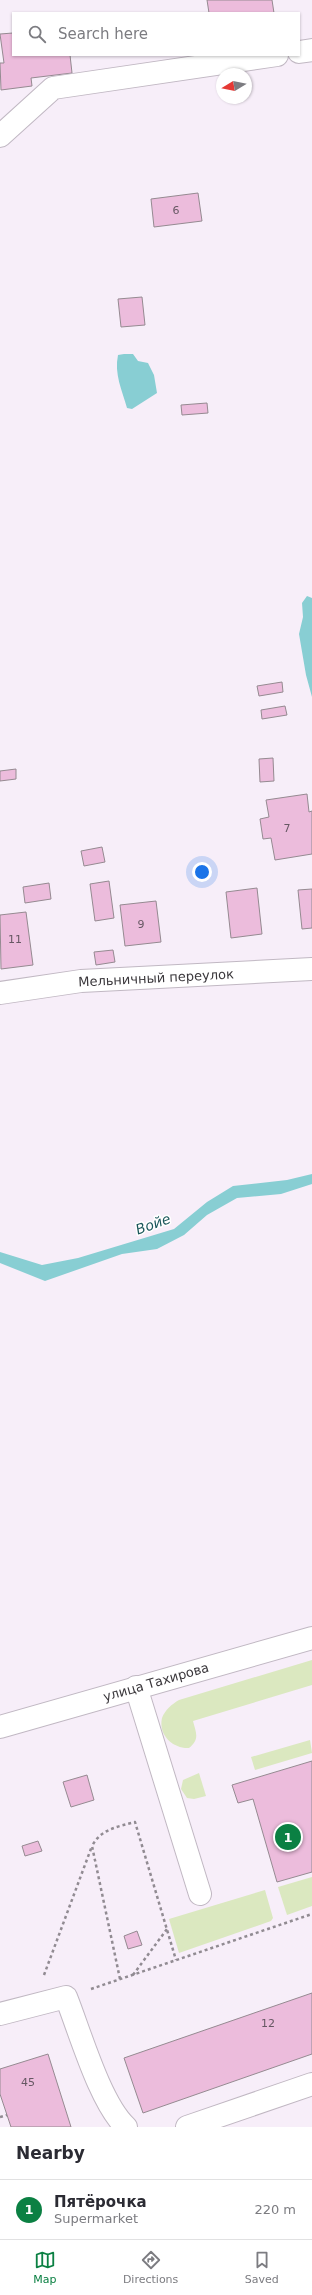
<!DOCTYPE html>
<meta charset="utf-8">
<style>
body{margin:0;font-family:"DejaVu Sans",sans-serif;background:#f7f7f7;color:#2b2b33}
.compass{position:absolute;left:216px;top:68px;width:36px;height:36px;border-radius:50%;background:#fff;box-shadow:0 1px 3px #0004;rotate:260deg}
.you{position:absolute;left:202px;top:872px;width:14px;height:14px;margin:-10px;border:3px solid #fff;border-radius:50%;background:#1a73e8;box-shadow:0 0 0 6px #1a73e833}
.badge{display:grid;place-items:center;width:26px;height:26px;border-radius:50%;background:#0b8043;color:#fff;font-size:13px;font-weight:700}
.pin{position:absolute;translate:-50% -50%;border:2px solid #fff;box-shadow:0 1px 4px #0006}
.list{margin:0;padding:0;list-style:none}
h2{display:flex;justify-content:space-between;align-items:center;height:52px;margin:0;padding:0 16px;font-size:17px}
h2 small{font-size:13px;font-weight:400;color:#7c7c81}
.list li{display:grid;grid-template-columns:26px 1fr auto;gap:12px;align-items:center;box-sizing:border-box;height:60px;padding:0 16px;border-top:1px solid #e1e1e2}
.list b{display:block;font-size:15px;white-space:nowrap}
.list p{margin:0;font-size:13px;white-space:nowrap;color:#7c7c81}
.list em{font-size:13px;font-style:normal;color:#7c7c81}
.icon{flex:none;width:22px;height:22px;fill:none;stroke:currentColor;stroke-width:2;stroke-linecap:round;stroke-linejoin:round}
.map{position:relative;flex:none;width:312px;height:2127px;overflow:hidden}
.search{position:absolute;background:#fff;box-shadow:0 1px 3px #0004;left:12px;right:12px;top:12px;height:44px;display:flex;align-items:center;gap:10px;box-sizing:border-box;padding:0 14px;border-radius:0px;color:#7c7c81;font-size:15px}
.sheet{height:112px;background:#fff}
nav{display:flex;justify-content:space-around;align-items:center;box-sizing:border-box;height:56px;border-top:1px solid #e1e1e2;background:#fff;font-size:11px;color:#7c7c81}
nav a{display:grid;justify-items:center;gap:2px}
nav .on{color:#0b8043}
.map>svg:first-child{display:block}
.green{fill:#dbe8c0}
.water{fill:#88ced3}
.building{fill:#ecbcdc;stroke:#958a91}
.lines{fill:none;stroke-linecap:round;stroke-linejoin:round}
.minor-casing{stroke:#c1b8c3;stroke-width:24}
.major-casing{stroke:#c1b8c3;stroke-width:24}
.path{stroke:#918b92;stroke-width:2.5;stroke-dasharray:3 3;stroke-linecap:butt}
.minor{stroke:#fff;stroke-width:22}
.major{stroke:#fff;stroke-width:22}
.labels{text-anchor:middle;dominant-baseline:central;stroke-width:3;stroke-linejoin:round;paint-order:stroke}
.number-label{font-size:11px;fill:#665863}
.street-label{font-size:13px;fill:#3a373b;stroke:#fff}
.water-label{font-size:14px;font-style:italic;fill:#1b575b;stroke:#fff}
</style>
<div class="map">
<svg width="312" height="2127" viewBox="0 0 312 2127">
<rect width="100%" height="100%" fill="#f7eef9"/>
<!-- green -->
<g class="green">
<path d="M 312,1660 L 312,1685 L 193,1721 C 196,1733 200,1739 189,1748 C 173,1749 158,1735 162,1718 C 165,1710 172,1704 179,1700 Z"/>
<polygon points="310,1740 312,1753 255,1770 251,1757"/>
<polygon points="199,1773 206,1796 194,1799 187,1798 181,1789 183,1780"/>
<polygon points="312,1877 312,1906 287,1915 278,1887"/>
<polygon points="265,1890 273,1918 271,1921 179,1953 169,1919"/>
</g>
<!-- water -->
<g class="water">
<path d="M 124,354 L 133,354 L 138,361 L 148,363 L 154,375 L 157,393 L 132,409 L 127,408 C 122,390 114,374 118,355 Z"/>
<polygon points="307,596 312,598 312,697 306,675 299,634 303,617 302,603"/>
<polygon points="312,1174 312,1184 281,1194 237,1198 207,1215 184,1235 157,1249 122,1254 45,1281 0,1263 0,1252 42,1265 78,1258 174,1229 207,1202 233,1186 287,1180"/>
</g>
<!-- building -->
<g class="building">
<polygon points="207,0 272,0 274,13 209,13"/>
<polygon points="13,33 13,55 70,55 72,73 31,78 32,86 1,90 0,63 4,63 0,34"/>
<polygon points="198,193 202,221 154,227 151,199"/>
<polygon points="142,297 145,325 121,327 118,299"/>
<polygon points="207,403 208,413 182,415 181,405"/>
<polygon points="282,682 283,692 259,696 257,686"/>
<polygon points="285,706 287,715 262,719 261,710"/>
<polygon points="273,758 274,781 260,782 259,759"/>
<polygon points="16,769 16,779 0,781 0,771"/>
<polygon points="307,794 309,812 312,811 312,854 275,860 271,838 263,839 260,819 269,817 266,800"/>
<polygon points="102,847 105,862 84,866 81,851"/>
<polygon points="109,881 114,918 95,921 90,884"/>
<polygon points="49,883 51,899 25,903 23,887"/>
<polygon points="257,888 262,934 231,938 226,892"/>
<polygon points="312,889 312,928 302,929 298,890"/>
<polygon points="156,901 161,942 125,946 120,905"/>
<polygon points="26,912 33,965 1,969 0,915"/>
<polygon points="113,950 115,962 96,965 94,952"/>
<polygon points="312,1761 312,1872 277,1882 253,1799 238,1803 232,1785"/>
<polygon points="87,1775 94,1800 71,1807 63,1782"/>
<polygon points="38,1841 42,1851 25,1856 22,1846"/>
<polygon points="137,1931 142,1945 128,1949 124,1936"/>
<polygon points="312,1993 312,2054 143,2113 124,2058"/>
<polygon points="48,2054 71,2127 11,2127 0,2094 0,2069"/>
</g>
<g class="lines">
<!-- minor casing -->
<g class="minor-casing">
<g id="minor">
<polyline points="299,52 312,50"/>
<polyline points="0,136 53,88 277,55"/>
<polyline points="0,993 81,981 312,969"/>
<polyline points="136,1687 200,1894"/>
<path d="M 0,2014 L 66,1997 C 80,2032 100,2103 126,2127"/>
<polyline points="187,2127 312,2084"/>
</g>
</g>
<!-- major casing -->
<g class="major-casing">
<polyline id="major" points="0,1727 312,1638"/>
</g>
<!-- path -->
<g class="path">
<polyline points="44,1975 92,1846"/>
<polyline points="133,1975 167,1929"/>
<path d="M 120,1979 L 92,1846 C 101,1829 117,1827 135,1822 L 176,1960"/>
<polyline points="91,1989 312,1914"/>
<polyline points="0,2117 7,2115"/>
</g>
<!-- minor -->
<use href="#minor" class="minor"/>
<!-- major -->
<use href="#major" class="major"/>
</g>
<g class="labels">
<!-- number labels -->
<g class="number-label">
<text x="176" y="210">6</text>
<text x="287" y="828">7</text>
<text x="141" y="924">9</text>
<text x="15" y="939">11</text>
<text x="268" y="2023">12</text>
<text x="28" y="2082">45</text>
</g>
<!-- street labels -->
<g class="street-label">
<text transform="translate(156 978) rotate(-3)">Мельничный переулок</text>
<text transform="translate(156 1682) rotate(-16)">улица Тахирова</text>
</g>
<!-- water labels -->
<g class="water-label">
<text transform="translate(153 1224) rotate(-20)">Войе</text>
</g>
</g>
</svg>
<svg class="compass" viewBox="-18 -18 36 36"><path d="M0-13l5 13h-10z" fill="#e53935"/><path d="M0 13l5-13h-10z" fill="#7c7c81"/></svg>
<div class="you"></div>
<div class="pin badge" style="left:288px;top:1837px">1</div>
<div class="search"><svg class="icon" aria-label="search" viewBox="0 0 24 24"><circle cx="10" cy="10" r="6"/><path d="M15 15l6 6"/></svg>Search here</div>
</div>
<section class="sheet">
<h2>Nearby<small></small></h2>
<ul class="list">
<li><span class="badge">1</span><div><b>Пятёрочка</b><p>Supermarket</p></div><em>220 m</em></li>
</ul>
</section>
<nav>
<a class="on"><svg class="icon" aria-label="map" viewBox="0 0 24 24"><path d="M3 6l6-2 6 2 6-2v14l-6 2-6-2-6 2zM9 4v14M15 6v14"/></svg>Map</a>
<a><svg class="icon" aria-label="directions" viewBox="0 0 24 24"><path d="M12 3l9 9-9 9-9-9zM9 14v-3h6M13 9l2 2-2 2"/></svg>Directions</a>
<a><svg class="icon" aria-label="saved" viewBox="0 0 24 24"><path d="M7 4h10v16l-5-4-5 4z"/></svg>Saved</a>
</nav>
